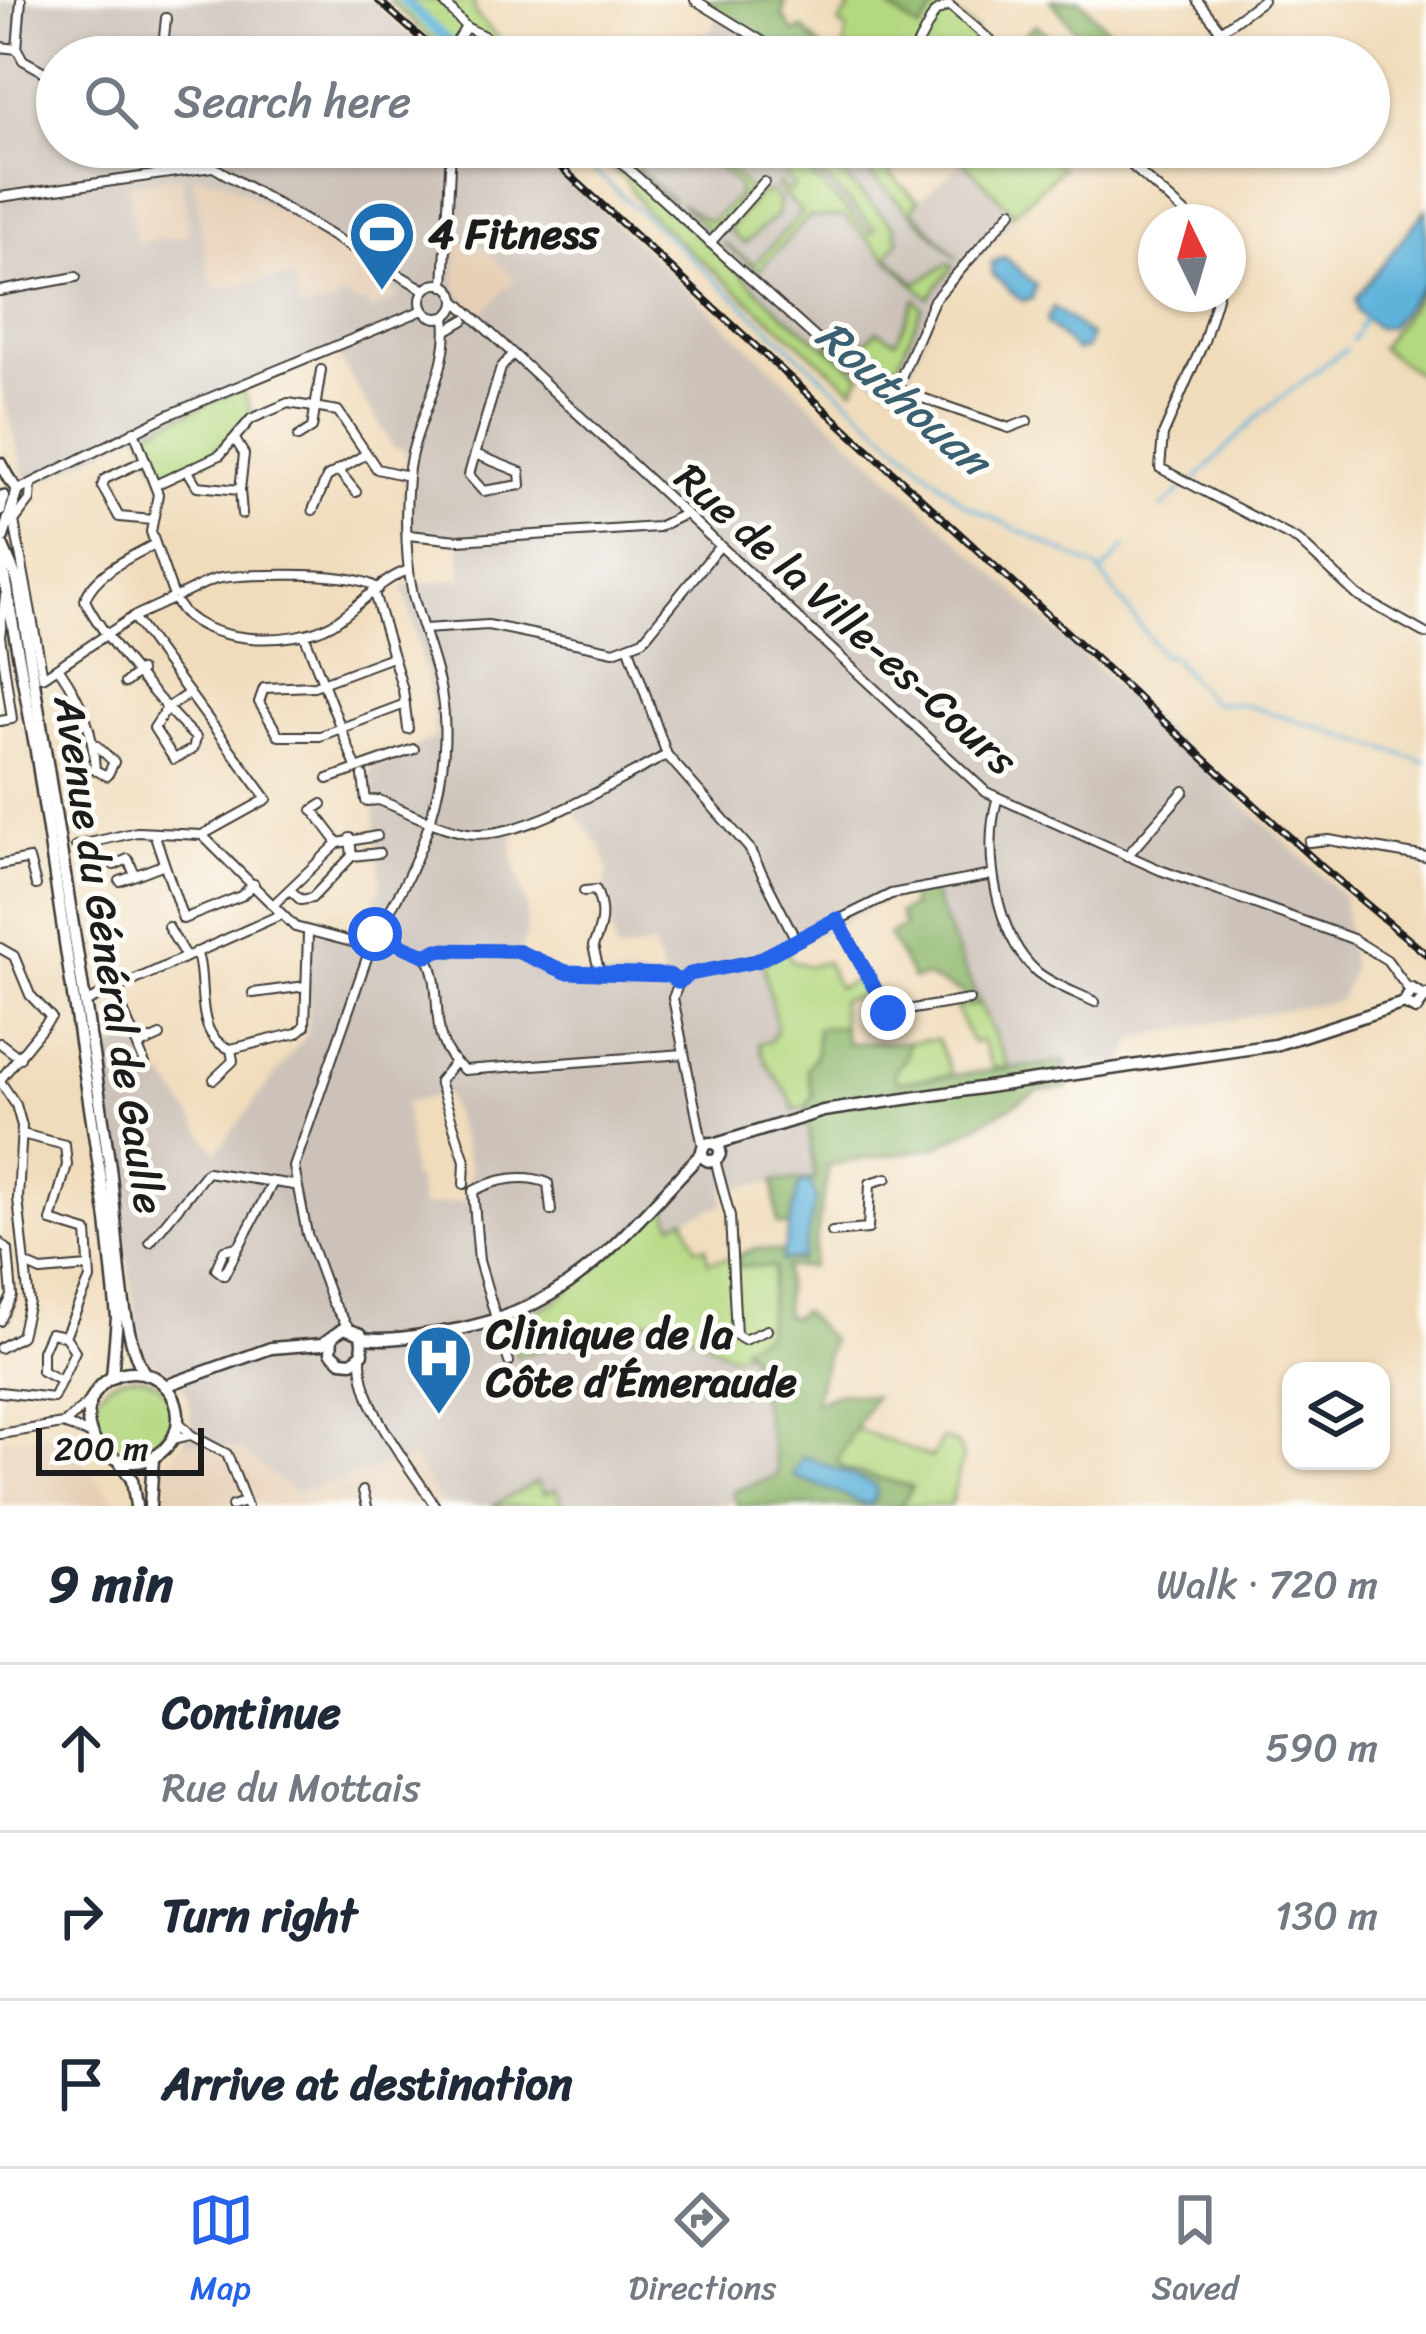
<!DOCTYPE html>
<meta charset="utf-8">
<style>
body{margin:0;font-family:Sriracha,sans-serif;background:#f2f2f3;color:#1f2937}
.controls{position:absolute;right:36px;bottom:36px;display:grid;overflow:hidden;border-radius:24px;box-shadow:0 3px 9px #0004}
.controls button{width:108px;height:108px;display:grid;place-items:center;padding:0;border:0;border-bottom:3px solid #e0e1e3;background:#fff;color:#1f2937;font:60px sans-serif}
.compass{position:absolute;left:1138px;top:204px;width:108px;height:108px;border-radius:50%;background:#fff;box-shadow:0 3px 9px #0004;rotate:355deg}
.scale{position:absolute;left:36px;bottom:30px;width:168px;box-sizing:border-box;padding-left:12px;border:6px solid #1c1c1c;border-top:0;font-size:33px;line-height:42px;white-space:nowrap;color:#1c1c1c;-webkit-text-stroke:9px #fdfcf7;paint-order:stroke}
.stop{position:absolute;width:36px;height:36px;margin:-27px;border:9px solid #2563eb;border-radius:50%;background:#fff}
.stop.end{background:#2563eb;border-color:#fff;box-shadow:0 3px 12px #0008}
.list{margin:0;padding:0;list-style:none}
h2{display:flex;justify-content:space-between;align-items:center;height:156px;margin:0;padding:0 48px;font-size:51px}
h2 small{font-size:39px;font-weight:400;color:#747a83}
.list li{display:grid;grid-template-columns:78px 1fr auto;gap:36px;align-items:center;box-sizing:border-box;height:168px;padding:0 48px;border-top:3px solid #e0e1e3}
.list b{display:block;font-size:45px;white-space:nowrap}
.list p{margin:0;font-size:39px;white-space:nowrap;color:#747a83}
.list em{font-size:39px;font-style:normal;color:#747a83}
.icon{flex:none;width:66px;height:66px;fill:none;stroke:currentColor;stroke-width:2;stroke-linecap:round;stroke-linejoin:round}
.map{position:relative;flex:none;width:1426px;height:1506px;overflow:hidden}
.search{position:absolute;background:#fff;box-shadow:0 3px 9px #0004;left:36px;right:36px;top:36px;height:132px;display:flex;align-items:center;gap:30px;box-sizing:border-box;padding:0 42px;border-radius:66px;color:#747a83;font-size:45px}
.sheet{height:660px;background:#fff}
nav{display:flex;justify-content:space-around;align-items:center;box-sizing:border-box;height:168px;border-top:3px solid #e0e1e3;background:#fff;font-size:33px;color:#747a83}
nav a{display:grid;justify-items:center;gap:6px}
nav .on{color:#2563eb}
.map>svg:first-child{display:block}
.built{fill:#e6cfb5}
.industrial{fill:#ccc2b9;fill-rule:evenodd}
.green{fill:#b4d880;stroke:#687a4e;stroke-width:3}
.forest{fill:#8fb86e;stroke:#566a45;stroke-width:3}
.water{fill:#5eb3db;stroke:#3d687c;stroke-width:3}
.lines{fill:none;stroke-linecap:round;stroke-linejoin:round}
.stream{stroke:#5eb3db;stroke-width:3}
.river{stroke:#5eb3db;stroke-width:10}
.minor-casing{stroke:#3c3934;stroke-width:12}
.major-casing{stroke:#3c3934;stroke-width:15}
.minor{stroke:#fff;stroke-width:8}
.major{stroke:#fff;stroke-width:10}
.rail-casing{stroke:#1c1c1c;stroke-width:8}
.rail{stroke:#fdfcf7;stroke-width:3;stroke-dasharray:9;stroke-linecap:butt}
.route{stroke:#2563eb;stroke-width:15}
.labels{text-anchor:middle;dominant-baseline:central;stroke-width:10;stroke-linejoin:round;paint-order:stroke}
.poi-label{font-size:42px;font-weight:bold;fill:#1c1c1c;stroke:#fdfcf7;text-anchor:start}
.street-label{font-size:42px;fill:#1c1c1c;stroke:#fdfcf7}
.water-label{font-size:45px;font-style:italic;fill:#3a6072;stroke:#fdfcf7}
</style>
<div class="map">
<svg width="1426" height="1506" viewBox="0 0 1426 1506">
<rect width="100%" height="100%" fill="#fdfcf7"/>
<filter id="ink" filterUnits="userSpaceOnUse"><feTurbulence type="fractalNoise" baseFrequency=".00833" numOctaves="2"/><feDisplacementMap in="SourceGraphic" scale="24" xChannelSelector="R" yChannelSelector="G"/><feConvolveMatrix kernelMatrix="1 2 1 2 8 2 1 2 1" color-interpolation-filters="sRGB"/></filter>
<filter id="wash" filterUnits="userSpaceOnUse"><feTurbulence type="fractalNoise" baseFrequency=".004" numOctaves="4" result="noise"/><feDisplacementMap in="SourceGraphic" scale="48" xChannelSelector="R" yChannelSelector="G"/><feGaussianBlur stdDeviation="2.7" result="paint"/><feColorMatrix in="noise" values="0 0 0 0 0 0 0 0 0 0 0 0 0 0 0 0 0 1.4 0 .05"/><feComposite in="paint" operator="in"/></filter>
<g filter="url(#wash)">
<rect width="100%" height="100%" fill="#f0dcbb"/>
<!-- built -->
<g class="built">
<polygon points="193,174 222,180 333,242 332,246 389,278 398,299 370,311 358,304 300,310 293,277 211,290"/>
<polygon points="181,175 190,235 136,244 126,184"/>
<polygon points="457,243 480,244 516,277 479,318 456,287"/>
<polygon points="41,1434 62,1436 121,1506 0,1506 0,1440"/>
<polygon points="184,1442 240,1449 296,1493 414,1458 444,1506 157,1506 164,1468"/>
</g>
<!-- industrial -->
<g class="industrial">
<path d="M 0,0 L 371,0 L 432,57 L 57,57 L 57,147 L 533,147 L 1343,896 L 1352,970 L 1340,1000 L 1136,1037 L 1124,1063 L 1066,1070 L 1063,1062 L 1009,1067 L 931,890 L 890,898 L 763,963 L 777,1029 L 770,1041 L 794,1108 L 806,1107 L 816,1180 L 723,1188 L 724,1204 L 673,1224 L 665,1206 L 537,1313 L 517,1356 L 661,1317 L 729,1355 L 749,1352 L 776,1476 L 734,1492 L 737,1500 L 717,1506 L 444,1506 L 413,1458 L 296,1493 L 240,1449 L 184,1442 L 191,1424 L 189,1397 L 175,1375 L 141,1355 L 98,1053 L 139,1037 L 149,1071 L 166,1079 L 216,1152 L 307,1034 L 310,930 L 365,936 L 381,884 L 370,769 L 435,737 L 430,690 L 403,586 L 462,579 L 459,538 L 403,531 L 406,451 L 393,447 L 333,348 L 143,431 L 28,489 L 0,381 ZM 193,175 L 222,180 L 333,241 L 331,246 L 389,278 L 397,299 L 370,310 L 366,301 L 358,304 L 340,294 L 333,305 L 300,309 L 294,276 L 212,289 ZM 181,176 L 189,235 L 136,243 L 127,184 ZM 457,243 L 480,244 L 516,278 L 478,318 L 456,287 ZM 566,801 L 601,847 L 608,870 L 603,896 L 617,953 L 653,946 L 664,978 L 559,976 L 517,955 L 527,937 L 527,907 L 512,857 L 514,824 ZM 446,1094 L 471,1168 L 467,1200 L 421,1207 L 417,1179 L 412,1178 L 405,1103 Z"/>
<polygon points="718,17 781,57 674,57 672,39 710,31"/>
<polygon points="658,147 797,147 807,155 818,147 869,154 918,201 962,163 1016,215 939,302 901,395 831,356 633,173"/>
</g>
<!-- green -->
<g class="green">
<polygon points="389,0 473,0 476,15 517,57 471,57 453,42 449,51 442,49"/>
<polygon points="842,0 878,0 920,30 940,2 976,31 970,57 842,57 847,30 839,24 850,8"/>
<polygon points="576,147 658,147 638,169 673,201 637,170 634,174 781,312 861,375 853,389 684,246 644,209 624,178"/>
<polygon points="689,147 708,147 749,189 719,230 711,233 680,203 710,222 737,197 739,187 698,147"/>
<polygon points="793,147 807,155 818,147 914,147 889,173 918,201 912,209 958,259 848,153 835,168 897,229 894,233 900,239 888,256 916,283 949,263 953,266 928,298 845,217 809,217 758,271 722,242 754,264 802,213 776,187 778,182 788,192 794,187 785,176 794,167 803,167 870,233 875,229"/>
<polygon points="949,147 1040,147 1062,168 1014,213"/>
<polygon points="770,192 779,200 777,215 744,244 729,230 757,196"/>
<polygon points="1426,285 1426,379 1380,348"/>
<polygon points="915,299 922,307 898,364 888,369 899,368 890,377 853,363 829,346 828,339 882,371 829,337 831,332 850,343 856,335 865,343 877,330 896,341"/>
<polygon points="242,389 252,413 211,455 160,475 143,433"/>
<path d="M 787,950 L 791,960 L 808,966 L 826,962 L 838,988 L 865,976 L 873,993 L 840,1001 L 843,1026 L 817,1029 L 816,1054 L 808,1069 L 813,1095 L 806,1107 L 794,1109 C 787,1083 764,1071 759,1043 L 770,1041 L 777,1029 L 763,963 Z"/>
<polygon points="980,1004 1009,1067 993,1068 982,1041 972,1043 956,1008"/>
<polygon points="937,1039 952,1075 897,1082 894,1072 906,1058 908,1042"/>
<polygon points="666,1205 673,1224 685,1218 696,1248 706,1247 708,1262 737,1256 738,1266 775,1266 767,1326 765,1333 742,1346 749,1352 729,1355 661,1317 517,1356 506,1327 557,1300"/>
<circle cx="133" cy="1417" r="41"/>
<polygon points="854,1428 932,1458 942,1438 957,1444 963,1457 950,1506 901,1506 911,1486 843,1469 837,1460"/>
<polygon points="537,1482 544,1493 556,1489 563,1506 492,1506"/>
</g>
<!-- forest -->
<g class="forest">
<polygon points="700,0 785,0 783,16 794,33 803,28 824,51 842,57 781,57"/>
<polygon points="878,0 940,0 920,30"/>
<polygon points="1051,0 1080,0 1112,34 1088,57 1012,57 1010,48 1036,24 1072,56 1086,44"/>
<polygon points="931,890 980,1004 968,1006 963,993 926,977 913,979 888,934 904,927 899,913 912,906 909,894"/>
<polygon points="843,1026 847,1043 908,1042 906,1058 894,1072 897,1082 1064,1062 1069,1088 1038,1091 938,1147 829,1165 811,1267 785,1267 785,1314 792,1318 802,1311 831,1340 814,1403 840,1393 874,1396 837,1460 844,1469 912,1487 901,1506 738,1506 733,1492 776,1476 777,1469 749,1352 741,1346 765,1333 774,1267 737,1266 737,1256 756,1248 786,1252 782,1261 800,1261 799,1184 791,1227 777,1224 774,1181 815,1179 806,1107 813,1095 807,1069 816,1054 817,1028"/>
</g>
<!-- water -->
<g class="water">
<polygon points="1426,209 1426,281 1389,327 1377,328 1357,312 1355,299"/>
<polygon points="1005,257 1036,285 1032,299 1022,301 993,275 992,262"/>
<polygon points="1053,307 1091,336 1087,348 1076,351 1046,322"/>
<polygon points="810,1181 816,1198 802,1258 781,1261 799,1184"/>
<polygon points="803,1456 876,1485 876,1497 869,1505 793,1476"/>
</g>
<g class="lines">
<!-- stream -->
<g class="stream">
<polyline points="457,51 467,57"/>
<polyline points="568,147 964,504 1097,568 1162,655 1172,657 1212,703 1241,704 1330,731"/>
<polyline points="1359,329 1364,318"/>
<polyline points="1352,341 1357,333"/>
<polyline points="1195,480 1262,412 1346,349"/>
<polyline points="1162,508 1183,488"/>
<polyline points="1101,574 1126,546"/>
<polyline points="1334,733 1426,762"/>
</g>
<!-- river -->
<polyline class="river" points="403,0 452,45"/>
</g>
</g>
<g filter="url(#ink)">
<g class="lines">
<!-- minor casing -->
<g class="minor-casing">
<g id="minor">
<polyline points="442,0 466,27 447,57"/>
<polyline points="695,0 788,57"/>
<polyline points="1197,0 1221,31"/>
<polyline points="466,27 484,36 502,57"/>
<polyline points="0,47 17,49 23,60 57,79"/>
<polyline points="17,49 21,0"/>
<polyline points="162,57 166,18"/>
<polyline points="911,57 935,12 949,5 1010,57"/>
<polyline points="1184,57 1263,0"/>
<polyline points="179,147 425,290"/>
<polyline points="604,147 839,359 896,389 1009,428 1027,421"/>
<polyline points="1111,147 1195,222"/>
<polyline points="161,171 168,147"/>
<polyline points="0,197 212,167"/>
<polyline points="710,243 764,182"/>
<polyline points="1228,252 1234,267 1228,278"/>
<circle cx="438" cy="301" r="17"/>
<polyline points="444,286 451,147"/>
<polyline points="0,291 76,277"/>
<polyline points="1218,294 1204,341 1163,435 1160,468 1299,541 1358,596 1426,634"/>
<polyline points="455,300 986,792 1160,870 1353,939 1387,960 1409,990"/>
<polyline points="447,330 464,320"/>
<polyline points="896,389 934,300 1012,211"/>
<polyline points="134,431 158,494 151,532 173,594"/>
<polyline points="298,437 312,428 321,370"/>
<polyline points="475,454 520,472 521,485 483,491 469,475 472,464 501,368 511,356"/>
<polyline points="145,460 105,479 102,486 119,517 152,520"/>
<polyline points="338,470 356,492"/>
<polyline points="188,471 197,486 240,490 244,454 235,439"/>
<polyline points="31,485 30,500 14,521 43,677 133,617 170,600"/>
<polyline points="155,485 220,455 251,419 288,403 338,411 377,469 408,476"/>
<polyline points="18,490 168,415 423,310"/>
<polyline points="240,490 242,514"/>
<polyline points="313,510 327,477 366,454"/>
<polyline points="408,535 458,540 658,527 683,515"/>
<path d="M 155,544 C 132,556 93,574 85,600 C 100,634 168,711 196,738 L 193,749 L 174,759 L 154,728 L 167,708 L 189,693"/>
<polyline points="374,593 403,690 408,729"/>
<path d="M 178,596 C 192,591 206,580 221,578 C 250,574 358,570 378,589"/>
<path d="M 176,602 C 200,645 291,647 332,624 C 358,608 380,579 409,570"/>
<polyline points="133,617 267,799 202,835"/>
<polyline points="424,629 488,625 614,651 643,640 719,547"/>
<polyline points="304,634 356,767"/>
<polyline points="629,648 667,755 749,848 796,940"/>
<polyline points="392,657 314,686 264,688 259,702 279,736 320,736 405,704"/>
<path d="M 60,670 C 83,704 93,730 95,770 L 107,776 L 114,762 L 97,746"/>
<polyline points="125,683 140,671"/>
<polyline points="0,721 12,719 0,636 5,596"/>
<path d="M 363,776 L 366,801 L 379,800 C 407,811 437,828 467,833 C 522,842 616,780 667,755"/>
<polyline points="328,779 414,749"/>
<path d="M 997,800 C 983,850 995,934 1037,972 C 1053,985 1077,993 1095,1002"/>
<polyline points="154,833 183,919 241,896 254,884"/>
<polyline points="1309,842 1329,840 1426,857"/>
<polyline points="338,843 377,836"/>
<polyline points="76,846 137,832 202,835 295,927 367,946"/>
<polyline points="352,856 379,853"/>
<polyline points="1127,856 1184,791"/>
<polyline points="0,865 29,859 36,885"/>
<polyline points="114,865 128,859 135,875"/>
<polyline points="120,881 162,865"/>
<polyline points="290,890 301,900 312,898 352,856 350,838"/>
<path d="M 584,891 L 596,890 C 605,913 602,926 593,946 L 600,974"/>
<polyline points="273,905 338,843 313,810 322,804"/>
<polyline points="837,919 888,1013 969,1000"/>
<polyline points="168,927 186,957"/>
<path d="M 375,934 C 421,865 456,775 441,692 C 435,659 421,628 413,595 C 405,558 405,514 408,476 C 413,422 452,371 445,317"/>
<circle cx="376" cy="943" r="9"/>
<path d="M 384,939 L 427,956 C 447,996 423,1039 464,1070 L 684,1054"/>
<polyline points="0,948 14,956 30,995 51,1017 0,1080"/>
<path d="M 196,952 C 208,978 191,1037 231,1049 L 297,1033 L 305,1026 L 308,934"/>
<polyline points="427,956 437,950 517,951 566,972 669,975 679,982"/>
<polyline points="679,982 690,974 757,960 891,894 987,876"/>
<polyline points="679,982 673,998 703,1147"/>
<polyline points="115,991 145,1064"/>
<polyline points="253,993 306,986"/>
<polyline points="86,1002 280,915"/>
<polyline points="0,1043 20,1058"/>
<polyline points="140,1045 160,1036"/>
<polyline points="454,1063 439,1081 465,1161 464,1184"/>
<polyline points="214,1079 233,1061 231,1049"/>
<polyline points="0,1081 16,1105 22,1126 18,1199 29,1302 21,1336 0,1348"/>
<polyline points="715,1160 730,1216 736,1335 744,1340 767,1330"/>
<polyline points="832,1232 868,1229 870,1183 887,1178"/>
<polyline points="150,1242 207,1172 294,1185"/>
<polyline points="0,1243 8,1250 12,1296 0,1321"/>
<polyline points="25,1264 41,1271 88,1267"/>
<polyline points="224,1275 271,1186"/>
<polyline points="224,1275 216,1269 224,1250 237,1247"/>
<polyline points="349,1328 332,1302 307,1234 294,1167 370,949"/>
<path d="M 361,1358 C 360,1409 409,1464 435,1506"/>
<path d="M 509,1362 L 479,1261 L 473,1191 C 496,1179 524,1173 548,1183 L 551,1211"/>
<polyline points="61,1381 42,1371 42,1351 50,1333 65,1336"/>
<polyline points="0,1392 53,1398 75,1351 65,1336 90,1279 87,1232 51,1221 67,1165 65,1145 22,1134"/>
<polyline points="178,1421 191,1435 227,1454 247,1506"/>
<polyline points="65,1423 92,1399"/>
<polyline points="0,1434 63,1424 91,1434"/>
<polyline points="173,1439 190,1435"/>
<polyline points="363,1491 367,1506"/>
<polyline points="232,1506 245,1502"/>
</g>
</g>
<!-- major casing -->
<g class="major-casing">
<g id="major">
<polyline points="0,463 9,479"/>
<polyline points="0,511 3,496"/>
<polyline points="3,537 18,490 9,479"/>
<path d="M 3,547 L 18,582 C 49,777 82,973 110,1168 C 117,1219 119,1337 145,1374"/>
<polyline points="0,555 36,751 107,1220 117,1317 112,1378"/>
<polyline points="1423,996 1412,989 1404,1003 1416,1009 1426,995"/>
<circle cx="711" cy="1152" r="9"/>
<polyline points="716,1144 823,1111 1275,1045 1404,1003"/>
<path d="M 364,1338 C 389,1341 413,1336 438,1333 C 571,1313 613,1244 702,1153"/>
<circle cx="133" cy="1417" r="45"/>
<polyline points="165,1386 271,1348 322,1344 344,1328 361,1334 363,1353 352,1362 341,1361 331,1352 332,1338"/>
<polyline points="120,1462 132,1480 136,1506"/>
<polyline points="150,1506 153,1458"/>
</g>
</g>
<!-- minor -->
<use href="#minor" class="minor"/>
<!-- major -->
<use href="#major" class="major"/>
<!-- rail casing -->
<g class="rail-casing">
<g id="rail">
<polyline points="378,0 442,57"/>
<polyline points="539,147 1322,867 1426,954"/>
</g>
</g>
<!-- rail -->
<use href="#rail" class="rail"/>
</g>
</g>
<g class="lines" filter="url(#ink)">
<!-- route -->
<polyline class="route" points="375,934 427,956 437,950 517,951 566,972 669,975 679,982 690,974 757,961 837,919 888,1013"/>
</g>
<!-- icons -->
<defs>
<g id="stadium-pin" transform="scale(3.45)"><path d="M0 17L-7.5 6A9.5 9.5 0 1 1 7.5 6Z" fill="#1f6fb2" stroke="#fdfcf7"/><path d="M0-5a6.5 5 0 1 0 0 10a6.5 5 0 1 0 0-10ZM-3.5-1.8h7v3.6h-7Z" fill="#fff"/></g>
<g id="hospital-pin" transform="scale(3.45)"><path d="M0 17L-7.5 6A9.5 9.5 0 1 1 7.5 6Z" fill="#1f6fb2" stroke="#fdfcf7"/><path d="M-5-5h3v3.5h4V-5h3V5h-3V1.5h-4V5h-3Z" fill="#fff"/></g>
</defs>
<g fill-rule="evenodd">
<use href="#stadium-pin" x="382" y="234"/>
<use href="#hospital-pin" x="439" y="1358"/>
</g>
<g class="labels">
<!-- poi labels -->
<g class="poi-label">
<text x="428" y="234">4 Fitness</text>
<text x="486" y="1334">Clinique de la<tspan x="486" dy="48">Côte d’Émeraude</tspan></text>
</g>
<!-- street labels -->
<g class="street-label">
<text transform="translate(846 619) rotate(42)">Rue de la Ville-es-Cours</text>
<text transform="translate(109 955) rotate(81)">Avenue du Général de Gaulle</text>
</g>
<!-- water labels -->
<g class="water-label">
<text transform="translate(903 398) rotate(41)">Routhouan</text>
</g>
</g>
</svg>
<div class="controls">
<button><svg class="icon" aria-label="layers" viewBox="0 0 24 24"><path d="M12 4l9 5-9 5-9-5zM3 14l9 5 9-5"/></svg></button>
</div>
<svg class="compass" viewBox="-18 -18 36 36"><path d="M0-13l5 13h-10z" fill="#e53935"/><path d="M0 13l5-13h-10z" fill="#747a83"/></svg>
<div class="scale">200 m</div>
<div class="stop" style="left:375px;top:934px"></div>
<div class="stop end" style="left:888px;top:1013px"></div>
<div class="search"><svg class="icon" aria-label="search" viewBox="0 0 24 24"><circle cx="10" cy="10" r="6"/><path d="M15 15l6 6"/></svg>Search here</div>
</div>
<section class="sheet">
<h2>9 min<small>Walk · 720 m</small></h2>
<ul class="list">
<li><svg class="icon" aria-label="ahead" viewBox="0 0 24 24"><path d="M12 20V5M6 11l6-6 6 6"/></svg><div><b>Continue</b><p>Rue du Mottais</p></div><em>590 m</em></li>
<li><svg class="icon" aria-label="right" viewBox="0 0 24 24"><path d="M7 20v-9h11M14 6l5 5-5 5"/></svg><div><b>Turn right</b></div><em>130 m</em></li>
<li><svg class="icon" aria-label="arrive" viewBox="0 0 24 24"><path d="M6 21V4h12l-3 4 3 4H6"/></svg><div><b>Arrive at destination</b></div></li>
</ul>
</section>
<nav>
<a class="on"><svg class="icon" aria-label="map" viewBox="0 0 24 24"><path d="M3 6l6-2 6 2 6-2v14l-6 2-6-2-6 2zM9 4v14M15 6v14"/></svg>Map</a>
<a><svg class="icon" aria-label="directions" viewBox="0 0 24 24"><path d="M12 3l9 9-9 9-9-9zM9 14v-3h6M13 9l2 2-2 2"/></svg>Directions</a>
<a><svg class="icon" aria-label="saved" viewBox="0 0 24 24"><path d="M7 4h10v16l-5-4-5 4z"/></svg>Saved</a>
</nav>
